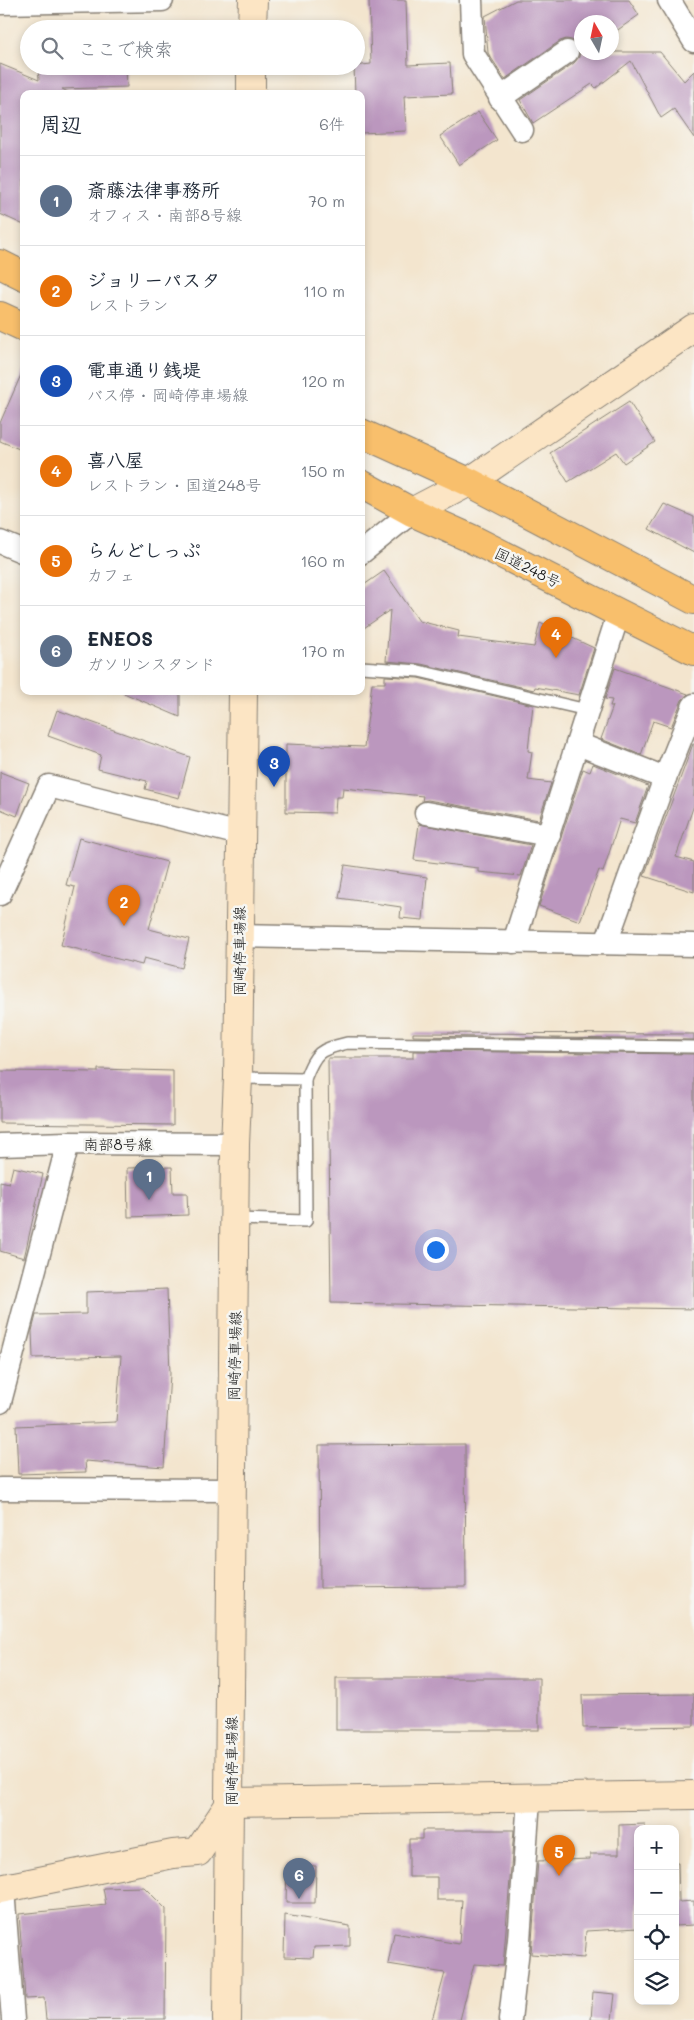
<!DOCTYPE html>
<html lang="ja">
<meta charset="utf-8">
<style>
body{margin:0;font-family:Mali,"Klee One",sans-serif;background:#f6f6f7;color:#1f2937}
.controls{position:absolute;right:15px;bottom:15px;display:grid;overflow:hidden;border-radius:10px;box-shadow:0 2px 8px #0003}
.controls button{width:45px;height:45px;display:grid;place-items:center;padding:0;border:0;border-bottom:1px solid #e0e1e3;background:#fff;color:#1f2937;font:25px sans-serif}
.compass{position:absolute;left:574px;top:15px;width:45px;height:45px;border-radius:50%;background:#fff;box-shadow:0 2px 8px #0003;rotate:351deg}
.you{position:absolute;left:435px;top:1249px;width:18px;height:18px;margin:-12px;border:4px solid #fff;border-radius:50%;background:#1a73e8;box-shadow:0 0 0 8px #1a73e833}
.badge{display:grid;place-items:center;width:32px;height:32px;border-radius:50%;background:#b5179e;color:#fff;font-size:16px;font-weight:700}
.pin{position:absolute;translate:-50% -41px;filter:drop-shadow(0 1px 2px #0008)}
.pin::after{content:'';position:absolute;top:26px;width:18px;height:15px;background:inherit;clip-path:polygon(0 0,100% 0,50% 100%)}
.list{margin:0;padding:0;list-style:none}
h2{display:flex;justify-content:space-between;align-items:center;height:65px;margin:0;padding:0 20px;font-size:21px}
h2 small{font-size:16px;font-weight:400;color:#747a83}
.list li{display:grid;grid-template-columns:32px 1fr auto;gap:15px;align-items:center;box-sizing:border-box;height:90px;padding:0 20px;border-top:1px solid #e0e1e3}
.list b{display:block;font-size:19px;white-space:nowrap}
.list p{margin:0;font-size:16px;white-space:nowrap;color:#747a83}
.list em{font-size:16px;font-style:normal;color:#747a83}
.icon{flex:none;width:28px;height:28px;fill:none;stroke:currentColor;stroke-width:2;stroke-linecap:round;stroke-linejoin:round}
.map{position:relative;flex:none;width:694px;height:2020px;overflow:hidden}
.search{position:absolute;background:#fff;box-shadow:0 2px 8px #0003;left:20px;top:20px;width:345px;height:55px;display:flex;align-items:center;gap:12px;box-sizing:border-box;padding:0 18px;border-radius:28px;color:#747a83;font-size:19px}
.panel{position:absolute;background:#fff;box-shadow:0 2px 8px #0003;left:20px;top:90px;width:345px;height:605px;border-radius:10px}
.map>svg:first-child{display:block}
.building{fill:#bb97be}
.lines{fill:none;stroke-linecap:round;stroke-linejoin:round}
.lane-casing{stroke:#888075;stroke-width:14}
.street-casing{stroke:#888075;stroke-width:25}
.secondary-casing{stroke:#888075;stroke-width:30}
.highway-casing{stroke:#888075;stroke-width:30}
.lane{stroke:#fff;stroke-width:11}
.street{stroke:#fff;stroke-width:22}
.secondary{stroke:#fce5c4;stroke-width:28}
.highway{stroke:#f8bf6c;stroke-width:28}
.labels{text-anchor:middle;dominant-baseline:central;stroke-width:5;stroke-linejoin:round;paint-order:stroke}
.street-label{font-size:15px;fill:#1c1c1c;stroke:#f6f6f2}
</style>
<div class="map">
<svg width="694" height="2020" viewBox="0 0 694 2020">
<rect width="100%" height="100%" fill="#f6f6f2"/>
<filter id="ink" filterUnits="userSpaceOnUse"><feTurbulence type="fractalNoise" baseFrequency=".02" numOctaves="2"/><feDisplacementMap in="SourceGraphic" scale="10" xChannelSelector="R" yChannelSelector="G"/><feConvolveMatrix kernelMatrix="1 2 1 2 8 2 1 2 1" color-interpolation-filters="sRGB"/></filter>
<filter id="wash" filterUnits="userSpaceOnUse"><feTurbulence type="fractalNoise" baseFrequency=".0096" numOctaves="4" result="noise"/><feDisplacementMap in="SourceGraphic" scale="20" xChannelSelector="R" yChannelSelector="G"/><feGaussianBlur stdDeviation="1.12" result="paint"/><feColorMatrix in="noise" values="0 0 0 0 0 0 0 0 0 0 0 0 0 0 0 0 0 1.4 0 .05"/><feComposite in="paint" operator="in"/></filter>
<g filter="url(#wash)">
<rect width="100%" height="100%" fill="#f3e5ce"/>
<g id="blocks">
<!-- building -->
<g class="building">
<polygon points="369,0 406,0 408,65 450,63 452,94 404,96 406,131 361,133 361,94 355,94 354,66 371,64"/>
<polygon points="516,0 629,0 639,15 612,34 612,22 582,22 582,52 660,52 684,81 694,71 694,138 674,109 661,118 631,61 596,88 592,84 533,123 520,100 574,63 579,57 580,50 577,44 572,40 566,39 560,41 505,79 488,53 485,16"/>
<polygon points="0,64 39,80 38,66 126,66 127,87 62,89 72,94 24,94 24,225 0,214"/>
<polygon points="478,112 497,140 459,165 440,136"/>
<polygon points="24,368 24,451 0,441 0,423"/>
<polygon points="629,402 655,442 624,463 616,452 568,482 550,453"/>
<polygon points="664,504 694,517 694,553 649,529"/>
<polygon points="384,571 419,621 459,631 458,637 534,647 540,623 594,648 579,695 535,687 534,690 421,664 386,661 390,610 361,630 361,587"/>
<polygon points="615,668 688,694 682,700 671,727 653,721 641,755 601,739 613,706 610,706 612,700 605,699"/>
<polygon points="385,676 418,678 533,705 528,751 532,752 528,780 551,783 539,820 428,800 422,801 423,796 343,788 342,797 336,797 335,813 286,812 286,744 364,747 372,683 385,683"/>
<polygon points="119,691 180,691 180,717"/>
<polygon points="57,710 190,757 179,798 145,789 147,781 98,769 101,755 48,736"/>
<polygon points="693,744 694,744 694,805 676,857 694,862 694,892 644,876"/>
<polygon points="593,764 648,786 635,823 620,819 603,872 599,870 580,921 539,906 583,769 590,772"/>
<polygon points="0,772 29,783 17,816 0,809"/>
<polygon points="419,824 531,845 521,876 478,872 478,868 414,860"/>
<polygon points="79,838 167,862 149,929 189,939 182,968 144,958 142,965 61,945 75,887 66,885"/>
<polygon points="345,865 427,877 423,920 400,918 401,907 339,898"/>
<polygon points="413,1033 694,1034 694,1040 413,1036"/>
<polygon points="413,1051 694,1054 694,1309 331,1303 328,1058 413,1058"/>
<polygon points="98,1069 173,1071 173,1125 0,1123 0,1071 98,1072"/>
<polygon points="13,1167 43,1174 24,1258 0,1251 0,1181 9,1183"/>
<polygon points="172,1167 173,1193 187,1193 188,1215 128,1217 127,1168"/>
<polygon points="167,1289 170,1374 164,1467 85,1461 86,1472 18,1474 16,1426 116,1422 121,1356 33,1358 32,1331 36,1315 86,1314 86,1292"/>
<polygon points="465,1444 466,1587 320,1588 319,1445"/>
<rect x="336" y="1678" width="203" height="52"/>
<polygon points="694,1694 694,1726 583,1728 582,1695"/>
<polygon points="645,1824 645,1829 638,1829 638,1928 586,1931 584,1958 531,1954 538,1861 590,1859 590,1854 619,1854 619,1825"/>
<polygon points="422,1830 514,1830 503,1966 474,1964 460,2020 432,2020 445,1973 388,1964 394,1933 459,1944 462,1900 437,1900 437,1877 409,1877 409,1839 422,1839"/>
<polygon points="675,1863 678,1863 679,1902 694,1901 694,1925 675,1926"/>
<polygon points="287,1865 316,1866 315,1903 286,1903"/>
<polygon points="144,1887 166,1909 165,2019 46,2020 44,1998 25,1999 19,1914 106,1905 103,1888"/>
<polygon points="285,1915 350,1926 350,1946 314,1947 313,1958 284,1957"/>
<polygon points="593,1992 615,1994 612,2020 591,2020"/>
</g>
</g>
</g>
<g filter="url(#ink)">
<use href="#blocks" fill-opacity="0" stroke="#888075" stroke-width="1"/>
<g class="lines">
<!-- lane casing -->
<g class="lane-casing">
<g id="lane">
<polyline points="361,667 419,671 587,710"/>
<path d="M 238,1078 L 305,1079 C 316,1051 319,1050 347,1043 L 694,1047"/>
<polyline points="236,1219 306,1221 305,1079"/>
</g>
</g>
<!-- street casing -->
<g class="street-casing">
<g id="street">
<polyline points="471,0 473,54 522,130"/>
<polyline points="669,0 694,41"/>
<polyline points="0,3 162,0"/>
<polyline points="500,98 567,52"/>
<polyline points="0,542 24,552"/>
<polyline points="361,553 412,512"/>
<polyline points="578,744 665,778"/>
<polyline points="426,813 549,835"/>
<polyline points="0,894 49,786 240,834"/>
<polyline points="239,936 694,945"/>
<polyline points="514,942 619,612"/>
<polyline points="606,943 665,778 694,705"/>
<polyline points="0,1145 68,1143 235,1144"/>
<polyline points="0,1402 68,1143"/>
<polyline points="0,1489 232,1490"/>
<polyline points="3,1889 13,2020"/>
<polyline points="510,2020 519,1940 529,1799"/>
</g>
</g>
<!-- secondary casing -->
<g class="secondary-casing">
<g id="secondary">
<polyline points="252,29 253,0"/>
<polyline points="251,94 251,66"/>
<polyline points="412,512 469,482 694,328"/>
<polyline points="0,1889 173,1854 198,1852 231,1802 694,1795"/>
<polyline points="227,2020 235,1144 238,1078 243,691"/>
</g>
</g>
<!-- highway casing -->
<g class="highway-casing">
<g id="highway">
<polyline points="0,264 24,276"/>
<polyline points="0,316 24,327"/>
<polyline points="361,433 469,482 694,600"/>
<polyline points="361,484 412,512 470,538 694,651"/>
</g>
</g>
<!-- lane -->
<use href="#lane" class="lane"/>
<!-- street -->
<use href="#street" class="street"/>
<!-- secondary -->
<use href="#secondary" class="secondary"/>
<!-- highway -->
<use href="#highway" class="highway"/>
</g>
</g>
<g class="labels">
<!-- street labels -->
<g class="street-label">
<text transform="translate(528 567) rotate(26)">国道248号</text>
<text transform="translate(239 951) rotate(-90)">岡崎停車場線</text>
<text x="118" y="1144">南部8号線</text>
<text transform="translate(234 1356) rotate(-89)">岡崎停車場線</text>
<text transform="translate(231 1761) rotate(-90)">岡崎停車場線</text>
</g>
</g>
</svg>
<div class="controls">
<button>+</button>
<button>−</button>
<button><svg class="icon" aria-label="locate" viewBox="0 0 24 24"><circle cx="12" cy="12" r="6"/><path d="M12 2v4M12 18v4M2 12h4M18 12h4"/></svg></button>
<button><svg class="icon" aria-label="layers" viewBox="0 0 24 24"><path d="M12 4l9 5-9 5-9-5zM3 14l9 5 9-5"/></svg></button>
</div>
<svg class="compass" viewBox="-18 -18 36 36"><path d="M0-13l5 13h-10z" fill="#e53935"/><path d="M0 13l5-13h-10z" fill="#747a83"/></svg>
<div class="you"></div>
<div class="pin badge" style="left:149px;top:1200px;background:#5c6f8a">1</div>
<div class="pin badge" style="left:124px;top:926px;background:#e8710a">2</div>
<div class="pin badge" style="left:274px;top:787px;background:#1a4fb4">3</div>
<div class="pin badge" style="left:556px;top:658px;background:#e8710a">4</div>
<div class="pin badge" style="left:559px;top:1876px;background:#e8710a">5</div>
<div class="pin badge" style="left:299px;top:1899px;background:#5c6f8a">6</div>
<div class="search"><svg class="icon" aria-label="search" viewBox="0 0 24 24"><circle cx="10" cy="10" r="6"/><path d="M15 15l6 6"/></svg>ここで検索</div>
<section class="panel">
<h2>周辺<small>6件</small></h2>
<ul class="list">
<li><span class="badge" style="background:#5c6f8a">1</span><div><b>斎藤法律事務所</b><p>オフィス · 南部8号線</p></div><em>70 m</em></li>
<li><span class="badge" style="background:#e8710a">2</span><div><b>ジョリーパスタ</b><p>レストラン</p></div><em>110 m</em></li>
<li><span class="badge" style="background:#1a4fb4">3</span><div><b>電車通り銭堤</b><p>バス停 · 岡崎停車場線</p></div><em>120 m</em></li>
<li><span class="badge" style="background:#e8710a">4</span><div><b>喜八屋</b><p>レストラン · 国道248号</p></div><em>150 m</em></li>
<li><span class="badge" style="background:#e8710a">5</span><div><b>らんどしっぷ</b><p>カフェ</p></div><em>160 m</em></li>
<li><span class="badge" style="background:#5c6f8a">6</span><div><b>ENEOS</b><p>ガソリンスタンド</p></div><em>170 m</em></li>
</ul>
</section>
</div>
